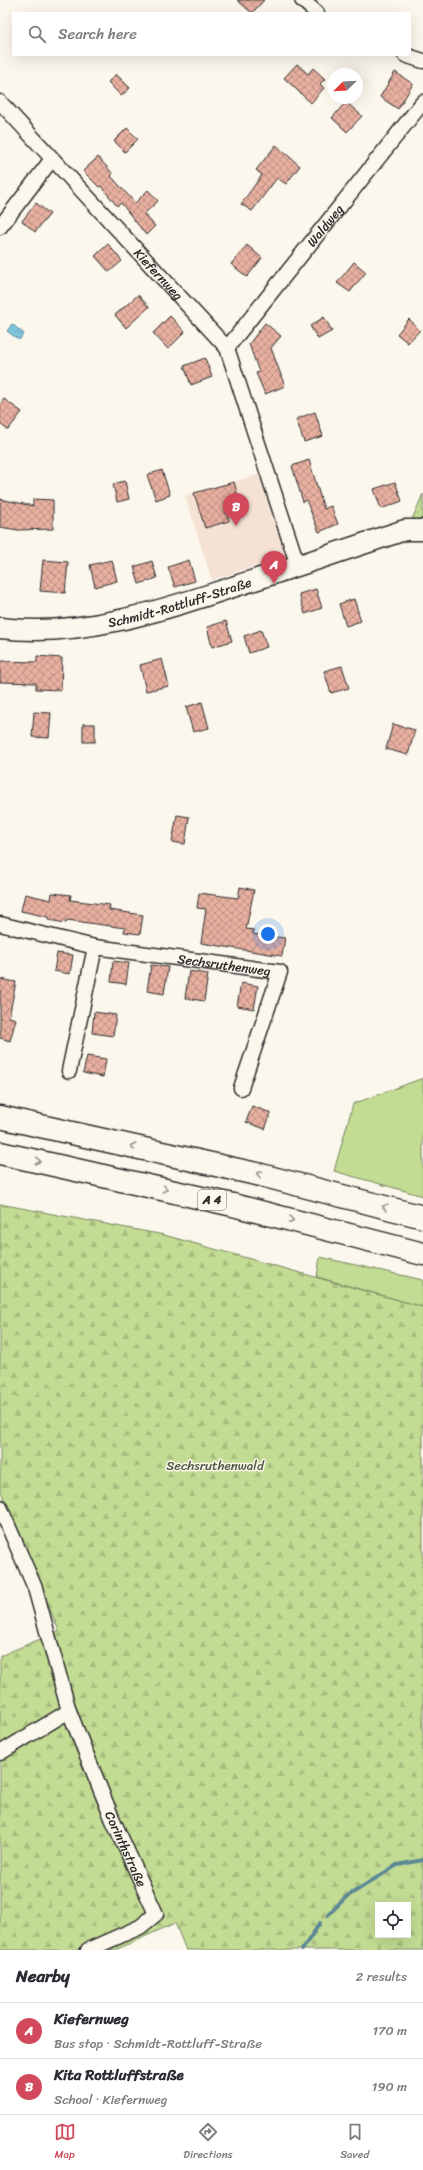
<!DOCTYPE html>
<meta charset="utf-8">
<style>
body{margin:0;font-family:Sriracha,sans-serif;background:#f2f2f3;color:#2b2b33}
.controls{position:absolute;right:12px;bottom:12px;display:grid;overflow:hidden;border-radius:0px;box-shadow:0 4px 16px #0002}
.controls button{width:36px;height:36px;display:grid;place-items:center;padding:0;border:0;border-bottom:1px solid #e1e1e2;background:#fff;color:#2b2b33;font:20px sans-serif}
.compass{position:absolute;left:327px;top:68px;width:36px;height:36px;border-radius:50%;background:#fff;box-shadow:0 4px 16px #0002;rotate:246deg}
.you{position:absolute;left:268px;top:934px;width:14px;height:14px;margin:-10px;border:3px solid #fff;border-radius:50%;background:#1a73e8;box-shadow:0 0 0 6px #1a73e833}
.badge{display:grid;place-items:center;width:26px;height:26px;border-radius:50%;background:#d1495b;color:#fff;font-size:13px;font-weight:700}
.pin{position:absolute;translate:-50% -33px;filter:drop-shadow(0 1px 2px #0008)}
.pin::after{content:'';position:absolute;top:21px;width:14px;height:12px;background:inherit;clip-path:polygon(0 0,100% 0,50% 100%)}
.list{margin:0;padding:0;list-style:none}
h2{display:flex;justify-content:space-between;align-items:center;height:52px;margin:0;padding:0 16px;font-size:17px}
h2 small{font-size:13px;font-weight:400;color:#7c7c81}
.list li{display:grid;grid-template-columns:26px 1fr auto;gap:12px;align-items:center;box-sizing:border-box;height:56px;padding:0 16px;border-top:1px solid #e1e1e2}
.list b{display:block;font-size:15px;white-space:nowrap}
.list p{margin:0;font-size:13px;white-space:nowrap;color:#7c7c81}
.list em{font-size:13px;font-style:normal;color:#7c7c81}
.icon{flex:none;width:22px;height:22px;fill:none;stroke:currentColor;stroke-width:2;stroke-linecap:round;stroke-linejoin:round}
.map{position:relative;flex:none;width:423px;height:1950px;overflow:hidden}
.search{position:absolute;background:#fff;box-shadow:0 4px 16px #0002;left:12px;right:12px;top:12px;height:44px;display:flex;align-items:center;gap:10px;box-sizing:border-box;padding:0 14px;border-radius:0px;color:#7c7c81;font-size:15px}
.sheet{height:164px;background:#fff}
nav{display:flex;justify-content:space-around;align-items:center;box-sizing:border-box;height:56px;border-top:1px solid #e1e1e2;background:#fff;font-size:11px;color:#7c7c81}
nav a{display:grid;justify-items:center;gap:2px}
nav .on{color:#d1495b}
.map>svg:first-child{display:block}
.built{fill:#f5e2d5}
.grass{fill:#c2dc93;stroke:#76845f}
.forest{fill:url(#forest-firs);stroke:#76845f;fill-rule:evenodd}
.garden{fill:url(#garden-dots);stroke:#76845f}
.water{fill:url(#water-ripples);stroke:#5c8896}
.lines{fill:none;stroke-linecap:round;stroke-linejoin:round}
.stream{stroke:#5c8896;stroke-width:4}
.building{fill:url(#building-cross-hatch);stroke:#2b2b2b}
.street-casing{stroke:#2b2b2b;stroke-width:17}
.secondary-casing{stroke:#2b2b2b;stroke-width:23}
.highway-casing{stroke:#2b2b2b;stroke-width:25}
.street{stroke:#fbf7ec;stroke-width:14}
.secondary{stroke:#fbf7ec;stroke-width:20}
.highway{stroke:#fbf7ec;stroke-width:22}
.oneway{stroke:#93918c}
.labels{text-anchor:middle;dominant-baseline:central;stroke-width:3;stroke-linejoin:round;paint-order:stroke}
.shield{fill:#fbf7ec;stroke:#696865;stroke-width:1}
.shield-label{font-size:12px;font-weight:bold;fill:#2b2b2b}
.street-label{font-size:13px;fill:#2b2b2b;stroke:#fbf7ec}
.park-label{font-size:13px;fill:#515745;stroke:#fbf7ec}
</style>
<div class="map">
<svg width="423" height="1950" viewBox="0 0 423 1950">
<defs>
<pattern id="forest-firs" width="22" height="20" patternUnits="userSpaceOnUse"><rect width="22" height="20" fill="#c2dc93"/><path d="M5 1l3.5 6h-7zM16 11l3.5 6h-7z" fill="#a7bd7f"/></pattern>
<pattern id="garden-dots" width="8" height="8" patternUnits="userSpaceOnUse"><rect width="8" height="8" fill="#c2dc93"/><path d="M2 2h.1M6 6h.1" fill="none" stroke="#a7bd7f" stroke-width="1.8" stroke-linecap="round"/></pattern>
<pattern id="water-ripples" width="26" height="14" patternUnits="userSpaceOnUse"><rect width="26" height="14" fill="#7dc6de"/><path d="M2 4q2-2 4 0t4 0M15 11q2-2 4 0t4 0" fill="none" stroke="#6caabf"/></pattern>
<pattern id="building-cross-hatch" width="8" height="8" patternUnits="userSpaceOnUse"><rect width="8" height="8" fill="#e8b0a0"/><path d="M0 0l8 8M0 8l8-8" fill="none" stroke="#bc8f83"/></pattern>
</defs>
<rect width="100%" height="100%" fill="#fbf7ec"/>
<filter id="ink" filterUnits="userSpaceOnUse"><feTurbulence type="fractalNoise" baseFrequency=".025" numOctaves="2"/><feDisplacementMap in="SourceGraphic" scale="8" xChannelSelector="R" yChannelSelector="G"/><feConvolveMatrix kernelMatrix="1 2 1 2 8 2 1 2 1" color-interpolation-filters="sRGB"/></filter>
<g filter="url(#ink)">
<!-- built -->
<polygon class="built" points="260,474 287,556 212,580 185,496"/>
<!-- grass -->
<g class="grass">
<polygon points="423,1078 423,1196 334,1171 353,1104"/>
<polygon points="320,1257 423,1280 423,1307 317,1277"/>
</g>
<!-- forest -->
<path class="forest" d="M 0,1204 L 164,1235 L 423,1307 L 423,1950 L 186,1950 L 175,1923 L 115,1950 L 0,1950 L 0,1656 L 59,1631 L 0,1489 ZM 378,1905 L 408,1905 L 408,1935 L 378,1935 Z"/>
<!-- garden -->
<polygon class="garden" points="423,494 423,524 410,524"/>
<!-- water -->
<polygon class="water" points="12,324 24,334 19,340 7,331"/>
<g class="lines">
<!-- stream -->
<g class="stream">
<polyline points="328,1915 346,1897 397,1865 423,1860"/>
<polyline points="302,1950 320,1923"/>
</g>
</g>
<!-- building -->
<g class="building">
<polygon points="237,0 264,0 252,13"/>
<polygon points="297,64 308,74 313,68 325,79 320,84 324,88 311,103 284,78"/>
<polygon points="395,72 413,84 398,109 380,97"/>
<polygon points="116,74 130,88 121,96 108,82"/>
<polygon points="346,102 362,116 347,132 332,118"/>
<polygon points="127,128 138,139 125,152 114,141"/>
<polygon points="276,145 300,166 286,184 277,178 252,211 241,204 262,175 256,170"/>
<polygon points="98,157 113,174 111,176 135,203 148,190 158,201 144,214 155,226 146,235 121,203 117,206 101,186 99,187 83,171"/>
<polygon points="36,203 50,214 35,232 22,221"/>
<polygon points="108,244 122,261 109,272 95,256"/>
<polygon points="247,245 262,258 247,277 231,264"/>
<polygon points="354,262 366,272 350,292 337,283"/>
<polygon points="138,295 149,307 126,328 115,315"/>
<polygon points="170,316 185,332 168,349 153,333"/>
<polygon points="324,317 332,331 318,339 310,326"/>
<polygon points="409,319 420,330 408,343 397,334"/>
<polygon points="265,323 281,336 271,348 285,386 265,394 256,373 259,372 249,344"/>
<polygon points="205,358 212,377 191,385 184,366"/>
<polygon points="4,399 22,412 8,430 0,424 0,404"/>
<polygon points="315,412 323,436 304,442 296,419"/>
<polygon points="309,460 324,509 331,506 338,524 319,532 306,500 303,502 292,466"/>
<polygon points="162,470 170,495 156,500 147,475"/>
<polygon points="125,481 129,499 117,502 113,484"/>
<polygon points="234,482 240,503 225,507 229,521 205,528 194,493"/>
<polygon points="395,482 402,501 381,509 374,489"/>
<polygon points="0,499 33,506 33,499 53,500 53,529 18,530 0,527"/>
<polygon points="43,560 68,562 65,593 40,591"/>
<polygon points="112,560 117,581 95,587 90,565"/>
<polygon points="189,560 195,581 175,587 168,567"/>
<polygon points="152,561 157,578 139,584 134,567"/>
<polygon points="316,589 322,608 305,614 299,594"/>
<polygon points="354,599 361,621 346,626 339,604"/>
<polygon points="226,621 232,641 212,647 207,627"/>
<polygon points="261,630 267,647 249,653 244,636"/>
<polygon points="37,656 62,658 61,690 36,689 36,683 0,682 0,661 37,662"/>
<polygon points="162,659 169,686 146,691 140,665"/>
<polygon points="342,666 349,688 331,693 324,671"/>
<polygon points="202,702 209,728 193,732 186,707"/>
<polygon points="34,712 51,713 49,738 32,737"/>
<rect x="83" y="724" width="12" height="18"/>
<polygon points="393,724 415,730 408,755 386,749"/>
<polygon points="177,815 189,817 185,844 172,842"/>
<polygon points="240,887 254,890 246,929 254,930 253,934 285,938 282,956 201,943 206,909 197,908 199,893 238,898"/>
<polygon points="52,893 71,895 70,900 110,905 109,910 143,915 140,934 124,932 125,928 67,920 66,923 48,920 48,917 21,911 25,894 51,900"/>
<polygon points="57,953 73,955 70,974 54,971"/>
<polygon points="113,961 129,963 126,984 111,982"/>
<polygon points="151,965 168,967 164,994 147,991"/>
<polygon points="189,971 208,974 204,1001 185,998"/>
<polygon points="0,979 16,982 9,1017 16,1019 10,1041 0,1038"/>
<polygon points="241,983 258,986 254,1009 237,1006"/>
<polygon points="94,1012 116,1015 113,1036 92,1033"/>
<polygon points="87,1056 106,1059 103,1077 83,1073"/>
<polygon points="252,1106 271,1113 265,1129 246,1122"/>
</g>
<g class="lines">
<!-- street casing -->
<g class="street-casing">
<g id="street">
<polyline points="302,0 317,13"/>
<polyline points="405,55 423,61"/>
<path id="s1" d="M 0,102 L 227,348 L 298,566"/>
<polyline points="0,227 52,159"/>
<path id="s2" d="M 227,348 L 423,102"/>
<path id="s3" d="M 0,924 L 95,947 L 280,972 L 241,1088"/>
<polyline points="69,1071 95,947"/>
<path id="s4" d="M 0,1507 L 35,1588 L 69,1711 L 112,1818 L 156,1914 L 140,1927 L 88,1950"/>
<polyline points="0,1753 69,1711"/>
</g>
</g>
<!-- secondary casing -->
<g class="secondary-casing">
<g id="secondary">
<path id="s5" d="M 0,628 C 82,638 163,610 239,585 C 295,567 350,548 405,530 L 423,530"/>
</g>
</g>
<!-- highway casing -->
<g class="highway-casing">
<g id="highway">
<polyline points="0,1117 261,1175 423,1217"/>
<polyline points="0,1153 233,1205 423,1254"/>
</g>
</g>
<!-- street -->
<use href="#street" class="street"/>
<!-- secondary -->
<use href="#secondary" class="secondary"/>
<!-- highway -->
<use href="#highway" class="highway"/>
</g>
<!-- one-way arrows -->
<defs><path id="oneway-chevron" d="M-2-3.5L2.5 0L-2 3.5" fill="none" stroke-width="1.6" stroke-linecap="round" stroke-linejoin="round"/></defs>
<g class="oneway">
<use href="#oneway-chevron" transform="translate(133 1146) rotate(-167)"/>
<use href="#oneway-chevron" transform="translate(38 1161) rotate(12)"/>
<use href="#oneway-chevron" transform="translate(259 1174) rotate(-167)"/>
<use href="#oneway-chevron" transform="translate(165 1189) rotate(13)"/>
<use href="#oneway-chevron" transform="translate(385 1207) rotate(-165)"/>
<use href="#oneway-chevron" transform="translate(291 1220) rotate(14)"/>
</g>
</g>
<g class="labels">
<!-- shield labels -->
<rect class="shield" x="198" y="1190" width="28" height="20" rx="3"/>
<g class="shield-label">
<text x="212" y="1200">A 4</text>
</g>
<!-- street labels -->
<g class="street-label">
<text stroke="none"><textPath href="#s2" startOffset="157">Waldweg</textPath></text>
<text stroke="none"><textPath href="#s1" startOffset="234">Kiefernweg</textPath></text>
<text stroke="none"><textPath href="#s5" startOffset="183">Schmidt-Rottluff-Straße</textPath></text>
<text stroke="none"><textPath href="#s3" startOffset="228">Sechsruthenweg</textPath></text>
<text stroke="none"><textPath href="#s4" startOffset="365">Corinthstraße</textPath></text>
</g>
<!-- park labels -->
<g class="park-label">
<text x="215" y="1465">Sechsruthenwald</text>
</g>
</g>
</svg>
<div class="controls">
<button><svg class="icon" aria-label="locate" viewBox="0 0 24 24"><circle cx="12" cy="12" r="6"/><path d="M12 2v4M12 18v4M2 12h4M18 12h4"/></svg></button>
</div>
<svg class="compass" viewBox="-18 -18 36 36"><path d="M0-13l5 13h-10z" fill="#e53935"/><path d="M0 13l5-13h-10z" fill="#7c7c81"/></svg>
<div class="you"></div>
<div class="pin badge" style="left:274px;top:584px">A</div>
<div class="pin badge" style="left:236px;top:526px">B</div>
<div class="search"><svg class="icon" aria-label="search" viewBox="0 0 24 24"><circle cx="10" cy="10" r="6"/><path d="M15 15l6 6"/></svg>Search here</div>
</div>
<section class="sheet">
<h2>Nearby<small>2 results</small></h2>
<ul class="list">
<li><span class="badge">A</span><div><b>Kiefernweg</b><p>Bus stop · Schmidt-Rottluff-Straße</p></div><em>170 m</em></li>
<li><span class="badge">B</span><div><b>Kita Rottluffstraße</b><p>School · Kiefernweg</p></div><em>190 m</em></li>
</ul>
</section>
<nav>
<a class="on"><svg class="icon" aria-label="map" viewBox="0 0 24 24"><path d="M3 6l6-2 6 2 6-2v14l-6 2-6-2-6 2zM9 4v14M15 6v14"/></svg>Map</a>
<a><svg class="icon" aria-label="directions" viewBox="0 0 24 24"><path d="M12 3l9 9-9 9-9-9zM9 14v-3h6M13 9l2 2-2 2"/></svg>Directions</a>
<a><svg class="icon" aria-label="saved" viewBox="0 0 24 24"><path d="M7 4h10v16l-5-4-5 4z"/></svg>Saved</a>
</nav>
